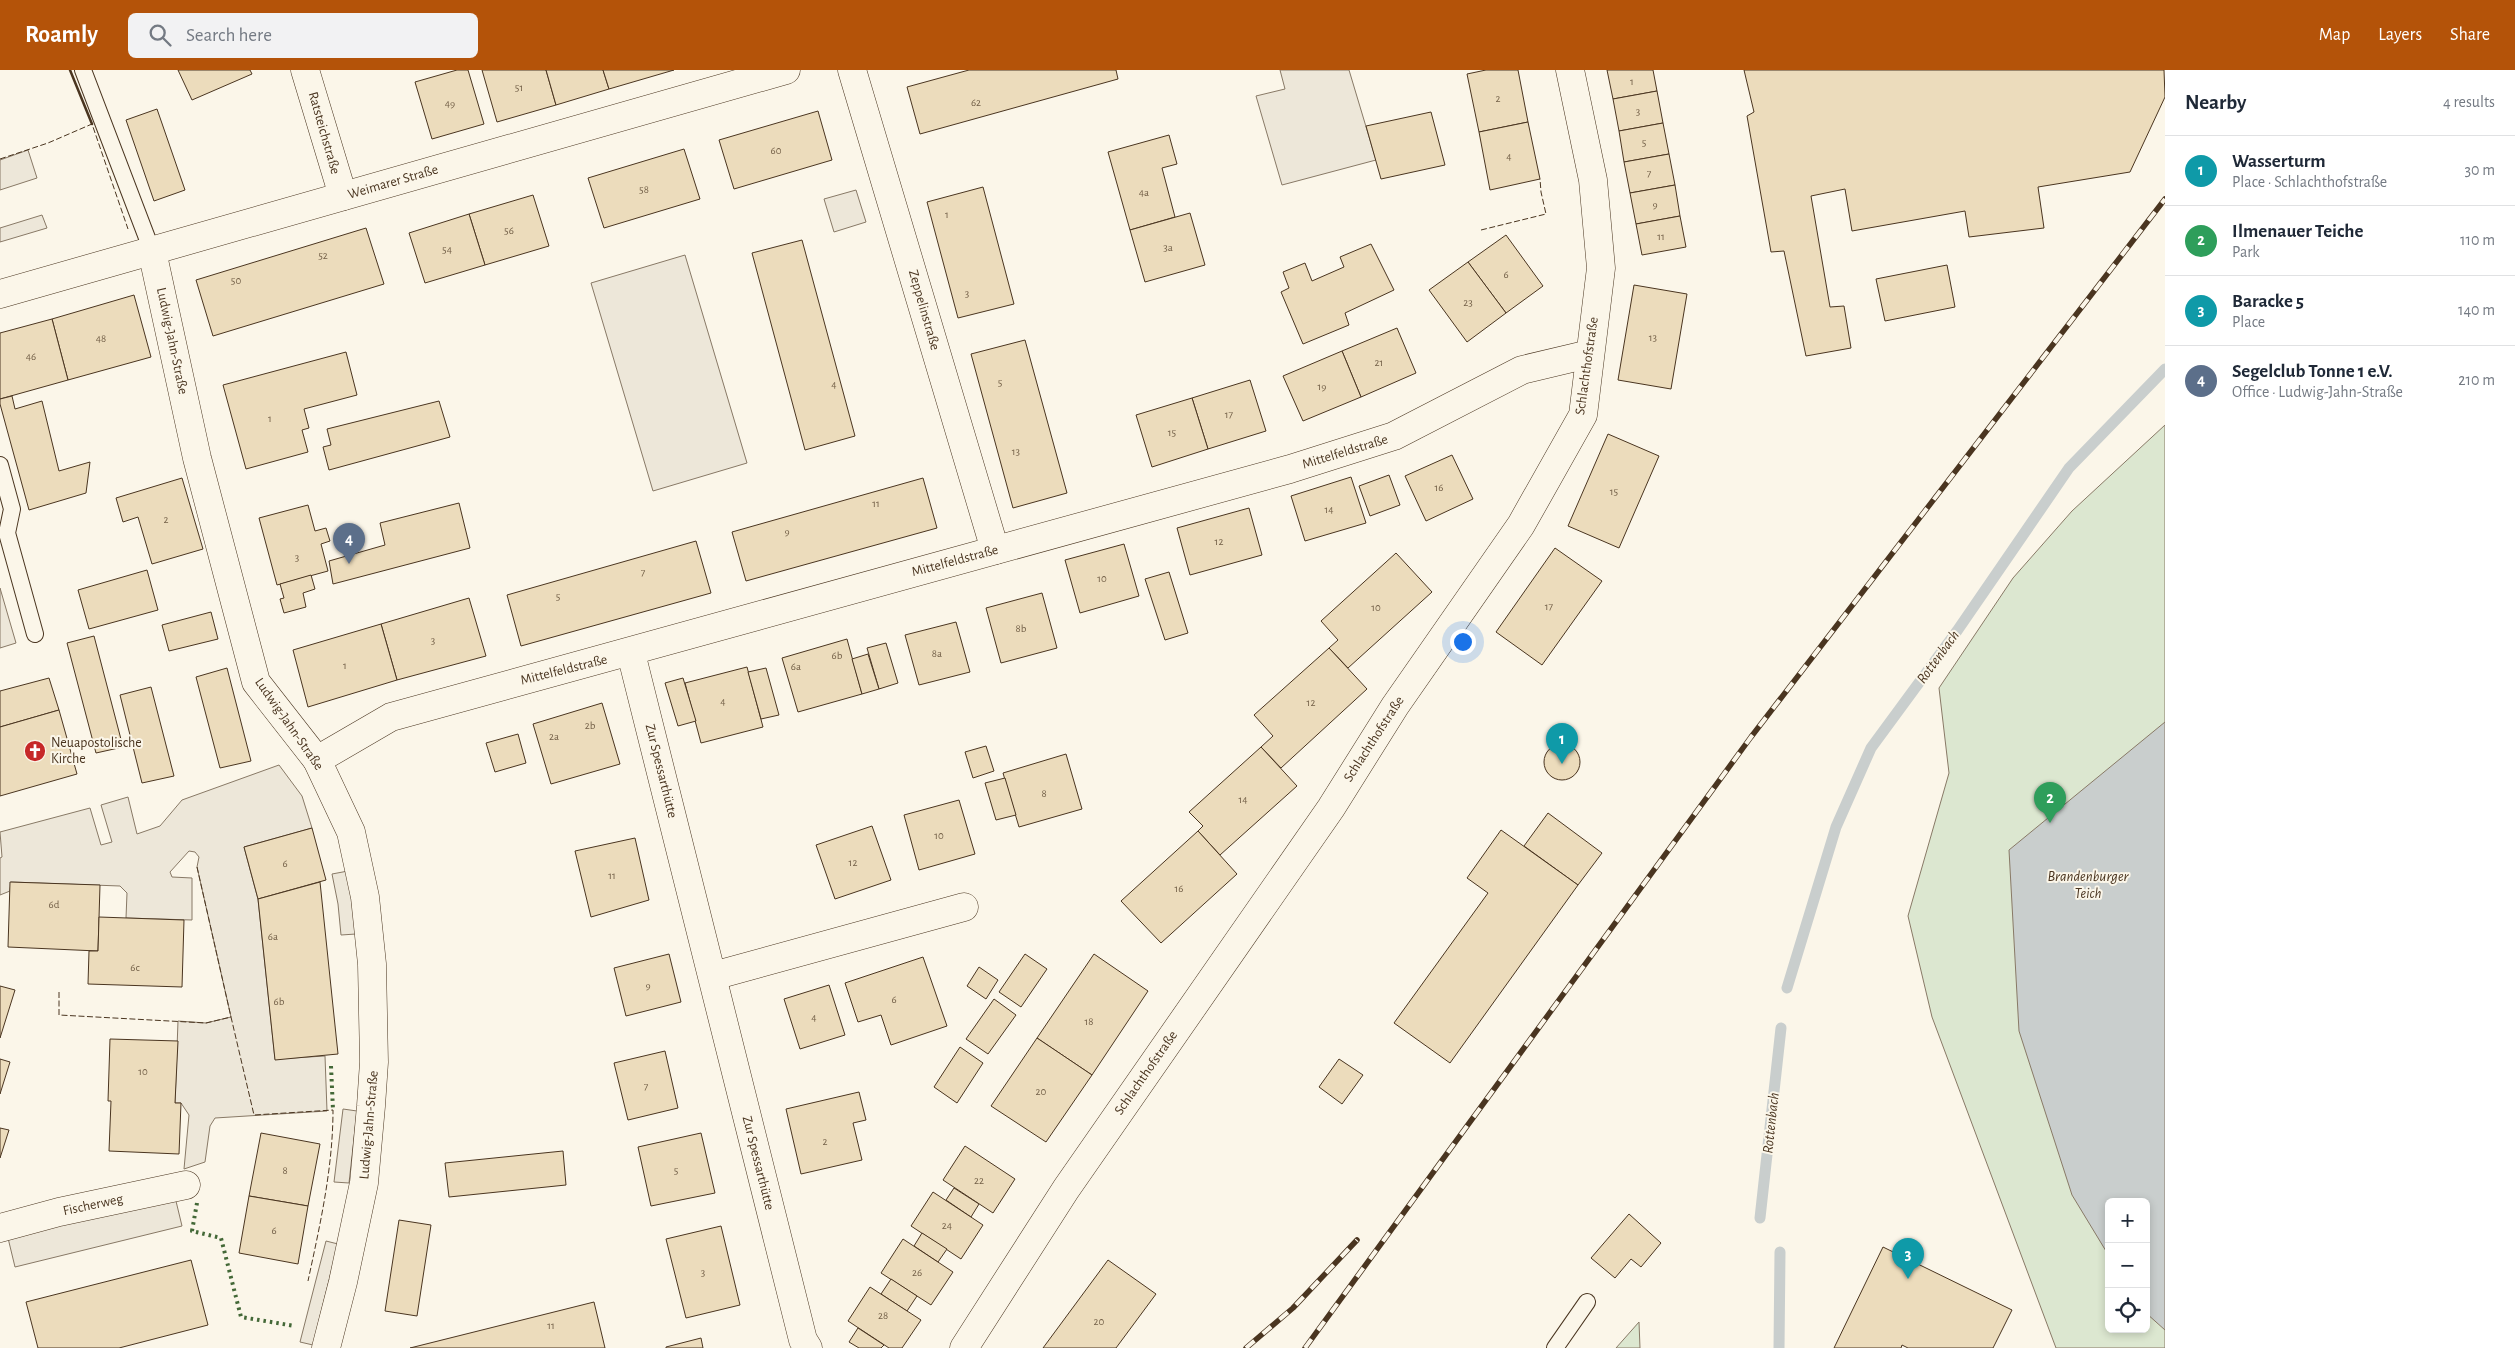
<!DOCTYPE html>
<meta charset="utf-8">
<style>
body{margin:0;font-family:"Alegreya Sans",sans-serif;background:#f2f2f3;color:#1f2937}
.controls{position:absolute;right:15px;bottom:15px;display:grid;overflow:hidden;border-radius:8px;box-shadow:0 2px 8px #0003}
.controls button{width:45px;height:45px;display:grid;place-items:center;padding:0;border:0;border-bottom:1px solid #e0e1e3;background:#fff;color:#1f2937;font:25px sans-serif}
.you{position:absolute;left:1462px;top:571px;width:18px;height:18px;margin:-12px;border:4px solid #fff;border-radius:50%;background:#1a73e8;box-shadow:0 0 0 8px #1a73e833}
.badge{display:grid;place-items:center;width:32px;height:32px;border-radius:50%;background:#b45309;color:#fff;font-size:16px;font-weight:700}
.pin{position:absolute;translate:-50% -41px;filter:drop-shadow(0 1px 2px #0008)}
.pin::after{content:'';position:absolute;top:26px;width:18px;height:15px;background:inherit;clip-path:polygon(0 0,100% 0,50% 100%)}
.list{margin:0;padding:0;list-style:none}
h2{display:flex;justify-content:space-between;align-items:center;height:65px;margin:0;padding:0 20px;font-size:21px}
h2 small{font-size:16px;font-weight:400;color:#747a83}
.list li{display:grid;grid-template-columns:32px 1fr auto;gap:15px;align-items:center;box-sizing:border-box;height:70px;padding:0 20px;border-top:1px solid #e0e1e3}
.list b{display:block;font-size:19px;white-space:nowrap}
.list p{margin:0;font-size:16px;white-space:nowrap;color:#747a83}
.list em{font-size:16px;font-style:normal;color:#747a83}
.icon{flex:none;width:28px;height:28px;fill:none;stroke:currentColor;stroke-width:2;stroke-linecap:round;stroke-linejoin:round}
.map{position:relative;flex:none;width:2165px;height:1278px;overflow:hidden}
header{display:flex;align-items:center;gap:30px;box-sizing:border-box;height:70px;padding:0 25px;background:#b45309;color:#fff}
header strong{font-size:24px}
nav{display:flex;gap:28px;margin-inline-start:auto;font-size:18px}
.search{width:350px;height:45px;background:#f2f2f3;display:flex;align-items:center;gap:12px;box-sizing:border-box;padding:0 18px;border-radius:8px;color:#747a83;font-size:19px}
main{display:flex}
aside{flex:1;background:#fff}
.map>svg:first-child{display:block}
.green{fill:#dce7d0;stroke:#887966;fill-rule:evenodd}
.parking{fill:#ede7d9;stroke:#887966}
.water{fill:#c9cecd;stroke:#887966}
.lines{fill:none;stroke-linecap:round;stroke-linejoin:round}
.stream{stroke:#c9cecd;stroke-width:11}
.building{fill:#ecdcbc;stroke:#4a3520}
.service-casing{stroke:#4a3520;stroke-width:18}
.minor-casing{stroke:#4a3520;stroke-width:29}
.service{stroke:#fbf6e9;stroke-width:16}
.minor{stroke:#fbf6e9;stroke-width:28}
.rail-casing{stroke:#4a3520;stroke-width:5.5}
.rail{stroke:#fbf6e9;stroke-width:4;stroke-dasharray:11;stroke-linecap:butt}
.hedge{stroke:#436837;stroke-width:4;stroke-dasharray:2.5 4;stroke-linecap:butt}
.fence{stroke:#4a3520;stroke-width:1;stroke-dasharray:6 2.5;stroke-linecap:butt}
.wall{stroke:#4a3520;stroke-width:2.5}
.labels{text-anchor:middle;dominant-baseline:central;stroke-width:4;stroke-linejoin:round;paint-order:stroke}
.number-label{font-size:11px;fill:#725f47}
.street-label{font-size:14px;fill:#4a3520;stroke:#fbf6e9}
.poi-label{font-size:14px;fill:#4a3520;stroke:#fbf6e9;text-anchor:start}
.water-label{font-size:15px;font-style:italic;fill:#4a3520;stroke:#fbf6e9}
</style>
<header>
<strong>Roamly</strong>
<div class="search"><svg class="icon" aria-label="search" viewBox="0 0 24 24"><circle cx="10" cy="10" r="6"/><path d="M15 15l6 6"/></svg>Search here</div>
<nav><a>Map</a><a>Layers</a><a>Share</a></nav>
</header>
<main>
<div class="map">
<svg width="2165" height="1278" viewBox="0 0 2165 1278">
<rect width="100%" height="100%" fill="#fbf6e9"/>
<!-- green -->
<g class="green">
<path d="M 2165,355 L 2165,1278 L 2056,1278 L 1932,947 L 1908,846 L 1949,703 L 1939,618 L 2013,508 L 2072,441 ZM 2109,1132 L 2146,1132 L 2146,1259 L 2109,1259 Z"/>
<polygon points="1639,1252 1640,1278 1616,1278"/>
</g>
<!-- parking -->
<g class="parking">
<polygon points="1280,0 1349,0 1376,90 1282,115 1256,26 1285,19"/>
<polygon points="28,80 37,108 0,120 0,90"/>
<polygon points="856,120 866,152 834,162 824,129"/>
<polygon points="42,145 47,158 0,172 0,158"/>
<polygon points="685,185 747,393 653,421 591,213"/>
<polygon points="0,518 16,573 0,578"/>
<polygon points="279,695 302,726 312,758 244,777 258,829 275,989 325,986 327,1041 215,1048 210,1056 205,1092 184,1099 189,1045 181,1033 175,1033 178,951 206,953 231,947 197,797 199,787 195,782 189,781 170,802 172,807 192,808 192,850 126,848 127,823 120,816 11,812 10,821 0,825 0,788 2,787 0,762 90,738 101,775 112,772 101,735 128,727 137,764 160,756 182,730"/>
<polygon points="348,801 356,864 341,865 338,834 332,804"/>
<polygon points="343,1039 357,1041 349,1113 334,1112"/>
<polygon points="175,1127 182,1156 15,1197 8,1168"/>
<polygon points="326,1171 338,1174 313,1275 300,1272"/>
</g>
<!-- water -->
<polygon class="water" points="2165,652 2165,1260 2146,1243 2146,1132 2109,1132 2109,1186 2072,1125 2019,961 2009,780"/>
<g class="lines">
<!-- stream -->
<g class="stream">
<polyline points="1787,918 1836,757 1871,678 1957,561 2069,398 2165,299"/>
<polyline points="1760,1148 1781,958"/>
<polyline points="1779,1278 1780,1182"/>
</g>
</g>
<!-- building -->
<g class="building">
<polygon points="178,0 250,0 252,4 192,30"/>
<polygon points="457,0 468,0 484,54 432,69 415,12"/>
<polygon points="482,0 546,0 556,35 497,52"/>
<polygon points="546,0 603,0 609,19 556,35"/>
<polygon points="603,0 674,0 609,19"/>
<polygon points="969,0 1116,0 1118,9 920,64 907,17"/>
<polygon points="1486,0 1518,0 1528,52 1479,62 1467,4"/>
<polygon points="1607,0 1653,0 1657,21 1613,29"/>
<polygon points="1744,0 2164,0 2165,27 2130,102 2038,117 2044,158 1969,167 1965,141 1852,161 1845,119 1811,126 1830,237 1844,236 1851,278 1806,286 1784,181 1771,182 1747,46 1754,42"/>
<polygon points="1657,21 1663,53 1619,61 1613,29"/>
<polygon points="157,39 185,120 154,131 126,50"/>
<polygon points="818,41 832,90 734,119 719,70"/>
<polygon points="1431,42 1445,95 1381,109 1366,56"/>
<polygon points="1528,52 1540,109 1490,120 1479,62"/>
<polygon points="1663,53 1669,84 1624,92 1619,61"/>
<polygon points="1169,65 1177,94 1162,98 1175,147 1130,160 1108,82"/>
<polygon points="684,79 700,129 604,158 588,108"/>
<polygon points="1669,84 1675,115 1630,123 1624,92"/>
<polygon points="1675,115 1680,146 1636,154 1630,123"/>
<polygon points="983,117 1014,234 958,248 927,132"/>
<polygon points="533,125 549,176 485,195 469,144"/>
<polygon points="1190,143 1205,195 1145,212 1130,160"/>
<polygon points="469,144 485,195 425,213 409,163"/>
<polygon points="1680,146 1686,177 1642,185 1636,154"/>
<polygon points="366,158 384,214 213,266 196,210"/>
<polygon points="1506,165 1543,216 1506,243 1468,192"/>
<polygon points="802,170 855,366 805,380 752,183"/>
<polygon points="1371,174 1394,220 1345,243 1349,255 1303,274 1281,222 1289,218 1283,202 1305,193 1312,211 1344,197 1340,187"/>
<polygon points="1468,192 1506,243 1467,272 1429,220"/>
<polygon points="1947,195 1955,237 1885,251 1876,209"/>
<polygon points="1634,215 1687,224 1671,319 1618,310"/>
<polygon points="134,225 151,287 68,310 52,249"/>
<polygon points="52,249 68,310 0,329 0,263"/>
<polygon points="1397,258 1416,303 1361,327 1342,281"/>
<polygon points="1025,270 1067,423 1013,438 971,284"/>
<polygon points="1342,281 1361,327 1303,351 1283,306"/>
<polygon points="346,282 357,325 304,339 309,358 302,360 308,382 246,399 223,315"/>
<polygon points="1250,310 1266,361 1208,379 1192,328"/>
<polygon points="12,326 15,339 42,331 59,401 90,392 86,423 29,440 0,334 0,329"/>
<polygon points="1192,328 1208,379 1152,397 1136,345"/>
<polygon points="439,331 450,367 329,400 323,377 331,375 327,359"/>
<polygon points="1608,364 1659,386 1619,478 1568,456"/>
<polygon points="1452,385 1473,429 1426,451 1405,406"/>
<polygon points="1389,405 1400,435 1370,446 1359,416"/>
<polygon points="1351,407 1366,453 1305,471 1291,426"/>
<polygon points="182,408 203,479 152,494 138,447 123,452 116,428"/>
<polygon points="923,408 937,458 746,511 732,462"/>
<polygon points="459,433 470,478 333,514 329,491 385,475 380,453"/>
<polygon points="308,435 315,461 326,458 330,471 321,474 328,501 277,515 259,448"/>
<polygon points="1249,438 1262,485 1190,505 1177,458"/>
<polygon points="696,471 711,523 521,576 507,525"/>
<polygon points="1124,474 1139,526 1080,543 1065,490"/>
<polygon points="1555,478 1602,511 1542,595 1496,562"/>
<polygon points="1396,483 1432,522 1348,598 1329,578 1338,570 1321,551"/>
<polygon points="147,500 158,540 89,559 78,520"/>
<polygon points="1169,502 1188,563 1165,570 1145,509"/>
<polygon points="311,505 315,519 303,523 306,537 284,543 280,529 284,528 280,514"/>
<polygon points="1042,523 1057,578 1001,593 986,538"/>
<polygon points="469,528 486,586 397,610 381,554"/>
<polygon points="211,542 218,569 169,581 162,555"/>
<polygon points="956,552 970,602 919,615 905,565"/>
<polygon points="381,554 397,610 308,637 293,580"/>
<polygon points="94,566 123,677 96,683 67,573"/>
<polygon points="847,569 862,624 798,642 782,588"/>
<polygon points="886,573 898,613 879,619 867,578"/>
<polygon points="1329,578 1367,619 1281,698 1261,677 1273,666 1254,645"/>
<polygon points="868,584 879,619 862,624 852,589"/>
<polygon points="747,597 763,657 701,673 685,613"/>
<polygon points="227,598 251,691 220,698 196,607"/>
<polygon points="766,598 779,645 761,649 748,602"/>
<polygon points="49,608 59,640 0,657 0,621"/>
<polygon points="683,608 696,651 678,656 665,613"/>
<polygon points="151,617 174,706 142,713 120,625"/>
<polygon points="602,633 620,694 551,714 533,654"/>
<polygon points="59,640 77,704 0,726 0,657"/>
<polygon points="518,664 526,693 495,702 486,673"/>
<circle cx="1562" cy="692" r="18"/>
<polygon points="986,676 994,701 973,708 965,682"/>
<polygon points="1261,677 1297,716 1220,785 1198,761 1203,756 1189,742"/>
<polygon points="1066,684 1082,739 1019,757 1003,703"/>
<polygon points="1005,708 1016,745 996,750 985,713"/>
<polygon points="959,730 975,784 919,800 904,745"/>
<polygon points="1548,743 1602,783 1578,815 1524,776"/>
<polygon points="872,756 891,810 835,829 816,775"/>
<polygon points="312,758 326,810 258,829 244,777"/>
<polygon points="1501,760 1578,815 1450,993 1394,953 1488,823 1467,808"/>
<polygon points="1198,761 1237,804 1161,873 1121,831"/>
<polygon points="635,768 649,830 591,847 575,781"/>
<polygon points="10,812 100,815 98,881 8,877"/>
<polygon points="320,812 338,984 275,990 258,829"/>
<polygon points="99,847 184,850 182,917 88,914 89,881 98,881"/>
<polygon points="669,884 681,932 626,946 614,898"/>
<polygon points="1025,884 1047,899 1021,937 999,922"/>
<polygon points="1094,884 1148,921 1092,1005 1037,968"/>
<polygon points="923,887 947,956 891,975 881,945 858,952 845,913"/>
<polygon points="979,897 998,910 986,929 967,916"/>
<polygon points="829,915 845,965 800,979 784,929"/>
<polygon points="0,916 15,920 0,968"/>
<polygon points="994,929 1016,945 988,984 966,969"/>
<polygon points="1037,968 1092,1005 1046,1072 991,1036"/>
<polygon points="110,969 178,971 175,1033 181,1033 179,1084 109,1081 111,1031 108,1031"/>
<polygon points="960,977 983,993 957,1033 934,1017"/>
<polygon points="665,981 678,1038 628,1050 614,993"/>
<polygon points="0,989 10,992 0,1024"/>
<polygon points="1339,989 1363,1005 1342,1034 1319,1017"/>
<polygon points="859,1022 866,1050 853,1053 862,1090 801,1104 786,1039"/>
<polygon points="0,1058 9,1060 0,1088"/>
<polygon points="261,1063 320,1074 308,1136 249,1126"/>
<polygon points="701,1063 715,1123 651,1136 638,1077"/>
<polygon points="965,1076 1015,1109 993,1143 943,1110"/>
<polygon points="563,1081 566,1115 449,1127 445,1093"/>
<polygon points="954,1118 979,1134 971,1147 946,1130"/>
<polygon points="933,1122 983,1155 961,1189 911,1156"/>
<polygon points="249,1126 308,1136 298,1194 239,1183"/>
<polygon points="1629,1144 1661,1173 1641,1197 1631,1189 1615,1208 1591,1188"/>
<polygon points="399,1150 431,1155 417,1246 385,1241"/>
<polygon points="721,1156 740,1235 686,1248 666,1169"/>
<polygon points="922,1163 947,1179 938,1192 914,1176"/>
<polygon points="903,1169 953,1202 931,1235 881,1203"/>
<polygon points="1883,1177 2012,1240 1993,1278 1908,1278 1902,1275 1901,1278 1834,1278"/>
<polygon points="191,1190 208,1255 119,1278 38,1278 26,1232"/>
<polygon points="1108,1190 1156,1224 1116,1278 1043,1278"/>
<polygon points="891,1209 917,1226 907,1241 881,1224"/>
<polygon points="870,1217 921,1250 902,1278 889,1278 848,1251"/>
<polygon points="594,1232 605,1278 410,1278"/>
<polygon points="858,1258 884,1275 881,1278 859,1278 849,1272"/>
<polygon points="701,1268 703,1278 666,1278 666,1277"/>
</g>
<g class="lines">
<!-- service casing -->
<g class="service-casing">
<g id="service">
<polyline points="83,0 152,181"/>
<polyline points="0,395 12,439 7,463 35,564"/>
<polyline points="1555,1278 1587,1232"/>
</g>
</g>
<!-- minor casing -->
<g class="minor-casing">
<g id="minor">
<polyline points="305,0 343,126"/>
<polyline points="852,0 995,480"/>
<polyline points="152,181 197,388 256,612 317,690 351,762 365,827 372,894 374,992 371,1036 364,1113 343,1212 326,1278"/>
<polyline points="0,224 786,0"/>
<polyline points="631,583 803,1270 808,1278"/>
<polyline points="317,690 391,647 1290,399 1394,366 1522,300 1589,284"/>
<polyline points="713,906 964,837"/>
<polyline points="0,1158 59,1142 186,1115"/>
<polyline points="964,1278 1066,1119 1331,738 1395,636 1521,455 1583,345 1601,198 1593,110 1570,0"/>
</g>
</g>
<!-- service -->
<use href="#service" class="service"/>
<!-- minor -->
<use href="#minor" class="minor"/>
<!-- rail casing -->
<g class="rail-casing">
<g id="rail">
<polyline points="1246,1278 1293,1238 1357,1170"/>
<polyline points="1305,1278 1751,667 2165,129"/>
</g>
</g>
<!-- rail -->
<use href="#rail" class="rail"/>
<!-- hedge -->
<g class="hedge">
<polyline points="331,996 333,1040"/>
<polyline points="197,1133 192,1161 221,1168 241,1247 295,1256"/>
</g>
<!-- fence -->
<g class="fence">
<polyline points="0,89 48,73 92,54 128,159"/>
<polyline points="1481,160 1546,144 1541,122 1540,109"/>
<polyline points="197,797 231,947"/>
<path d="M 59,922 L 59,945 L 206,953 L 231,947 L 254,1045 L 333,1040 C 333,1098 320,1155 308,1211"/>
</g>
<!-- wall -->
<polyline class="wall" points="70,0 92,54"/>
</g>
<!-- icons -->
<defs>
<g id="church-disc" transform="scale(1.125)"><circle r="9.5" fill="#c62828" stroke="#fbf6e9"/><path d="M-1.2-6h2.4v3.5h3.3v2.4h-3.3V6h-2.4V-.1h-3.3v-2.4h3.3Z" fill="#fff"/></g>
</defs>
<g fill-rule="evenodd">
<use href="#church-disc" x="35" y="681"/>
</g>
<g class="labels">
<!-- number labels -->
<g class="number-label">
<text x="1632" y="11">1</text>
<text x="519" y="17">51</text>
<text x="1498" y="28">2</text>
<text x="976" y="32">62</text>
<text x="450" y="33">49</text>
<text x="1638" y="41">3</text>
<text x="1644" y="72">5</text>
<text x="776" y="80">60</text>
<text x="1509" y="86">4</text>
<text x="1649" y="103">7</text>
<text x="644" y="119">58</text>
<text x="1144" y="122">4a</text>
<text x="1655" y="134">9</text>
<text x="947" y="144">1</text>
<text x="509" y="160">56</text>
<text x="1661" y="166">11</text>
<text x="1168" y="177">3a</text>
<text x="447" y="179">54</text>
<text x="323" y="185">52</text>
<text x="1506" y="204">6</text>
<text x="236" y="210">50</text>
<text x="967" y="223">3</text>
<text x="1468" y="232">23</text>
<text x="1653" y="267">13</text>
<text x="101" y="268">48</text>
<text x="31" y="286">46</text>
<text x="1379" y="292">21</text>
<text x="1000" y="312">5</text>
<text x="834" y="314">4</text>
<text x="1322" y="316">19</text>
<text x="1229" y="344">17</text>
<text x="270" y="348">1</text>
<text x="1172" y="362">15</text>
<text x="1016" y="381">13</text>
<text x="1439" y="417">16</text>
<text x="1614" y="421">15</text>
<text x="876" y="433">11</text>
<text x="1329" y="439">14</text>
<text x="166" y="449">2</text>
<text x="787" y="461">9</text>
<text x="1219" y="471">12</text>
<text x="297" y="487">3</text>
<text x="643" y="502">7</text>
<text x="1102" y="508">10</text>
<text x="558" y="526">5</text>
<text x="1549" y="536">17</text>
<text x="1376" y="537">10</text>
<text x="1021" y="558">8b</text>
<text x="433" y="570">3</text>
<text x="937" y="583">8a</text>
<text x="837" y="585">6b</text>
<text x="345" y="595">1</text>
<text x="796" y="596">6a</text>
<text x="723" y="631">4</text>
<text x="1311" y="632">12</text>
<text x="590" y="655">2b</text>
<text x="554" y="666">2a</text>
<text x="1044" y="723">8</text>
<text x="1243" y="729">14</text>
<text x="939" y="765">10</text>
<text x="853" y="792">12</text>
<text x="285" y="793">6</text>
<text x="612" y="805">11</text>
<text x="1179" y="818">16</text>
<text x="54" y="834">6d</text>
<text x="273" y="866">6a</text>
<text x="135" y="897">6c</text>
<text x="648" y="915">9</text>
<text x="894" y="929">6</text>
<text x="279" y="931">6b</text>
<text x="814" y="947">4</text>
<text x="1089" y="951">18</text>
<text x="143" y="1001">10</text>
<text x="646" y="1016">7</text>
<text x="1041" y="1021">20</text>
<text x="825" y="1071">2</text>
<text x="285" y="1100">8</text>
<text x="676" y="1100">5</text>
<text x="979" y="1110">22</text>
<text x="947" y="1155">24</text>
<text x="274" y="1160">6</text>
<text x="703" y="1202">3</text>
<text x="917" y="1202">26</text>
<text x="883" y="1245">28</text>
<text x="1099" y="1251">20</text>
<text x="551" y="1255">11</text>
</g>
<!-- street labels -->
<g class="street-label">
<text transform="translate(324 63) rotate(74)">Ratsteichstraße</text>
<text transform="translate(393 112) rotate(-16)">Weimarer Straße</text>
<text transform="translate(924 240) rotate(74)">Zeppelinstraße</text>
<text transform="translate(172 271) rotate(78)">Ludwig-Jahn-Straße</text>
<text transform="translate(1587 296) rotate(-82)">Schlachthofstraße</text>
<text transform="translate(1345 382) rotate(-17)">Mittelfeldstraße</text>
<text transform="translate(955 491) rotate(-15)">Mittelfeldstraße</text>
<text transform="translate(564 600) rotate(-14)">Mittelfeldstraße</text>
<text transform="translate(289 654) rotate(55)">Ludwig-Jahn-Straße</text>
<text transform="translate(1374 669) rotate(-57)">Schlachthofstraße</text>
<text transform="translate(661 701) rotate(76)">Zur Spessarthütte</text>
<text transform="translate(1146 1003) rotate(-55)">Schlachthofstraße</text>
<text transform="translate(369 1055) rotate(-85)">Ludwig-Jahn-Straße</text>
<text transform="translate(758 1093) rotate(76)">Zur Spessarthütte</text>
<text transform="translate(93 1135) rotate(-12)">Fischerweg</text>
</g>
<!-- poi labels -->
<g class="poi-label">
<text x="51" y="673">Neuapostolische<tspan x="51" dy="16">Kirche</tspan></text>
</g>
<!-- water labels -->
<g class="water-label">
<text transform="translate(1938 587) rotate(-54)">Rottenbach</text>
<text x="2088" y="806">Brandenburger<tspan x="2088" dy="17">Teich</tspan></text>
<text transform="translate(1771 1053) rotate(-84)">Rottenbach</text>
</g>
</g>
</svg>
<div class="controls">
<button>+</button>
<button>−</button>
<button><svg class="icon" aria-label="locate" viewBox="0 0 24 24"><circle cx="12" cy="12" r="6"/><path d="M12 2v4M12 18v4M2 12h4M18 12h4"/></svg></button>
</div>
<div class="you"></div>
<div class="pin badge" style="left:1562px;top:694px;background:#0f9aa8">1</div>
<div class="pin badge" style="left:2050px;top:753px;background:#2e9e5b">2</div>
<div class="pin badge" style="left:1908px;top:1209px;background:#0f9aa8">3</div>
<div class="pin badge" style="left:349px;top:494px;background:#5c6f8a">4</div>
</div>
<aside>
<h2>Nearby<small>4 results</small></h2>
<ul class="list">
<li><span class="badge" style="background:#0f9aa8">1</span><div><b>Wasserturm</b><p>Place · Schlachthofstraße</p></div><em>30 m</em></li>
<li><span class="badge" style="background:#2e9e5b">2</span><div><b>Ilmenauer Teiche</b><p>Park</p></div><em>110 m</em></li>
<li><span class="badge" style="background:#0f9aa8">3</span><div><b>Baracke 5</b><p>Place</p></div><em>140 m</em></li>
<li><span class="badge" style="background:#5c6f8a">4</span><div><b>Segelclub Tonne 1 e.V.</b><p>Office · Ludwig-Jahn-Straße</p></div><em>210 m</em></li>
</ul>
</aside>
</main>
